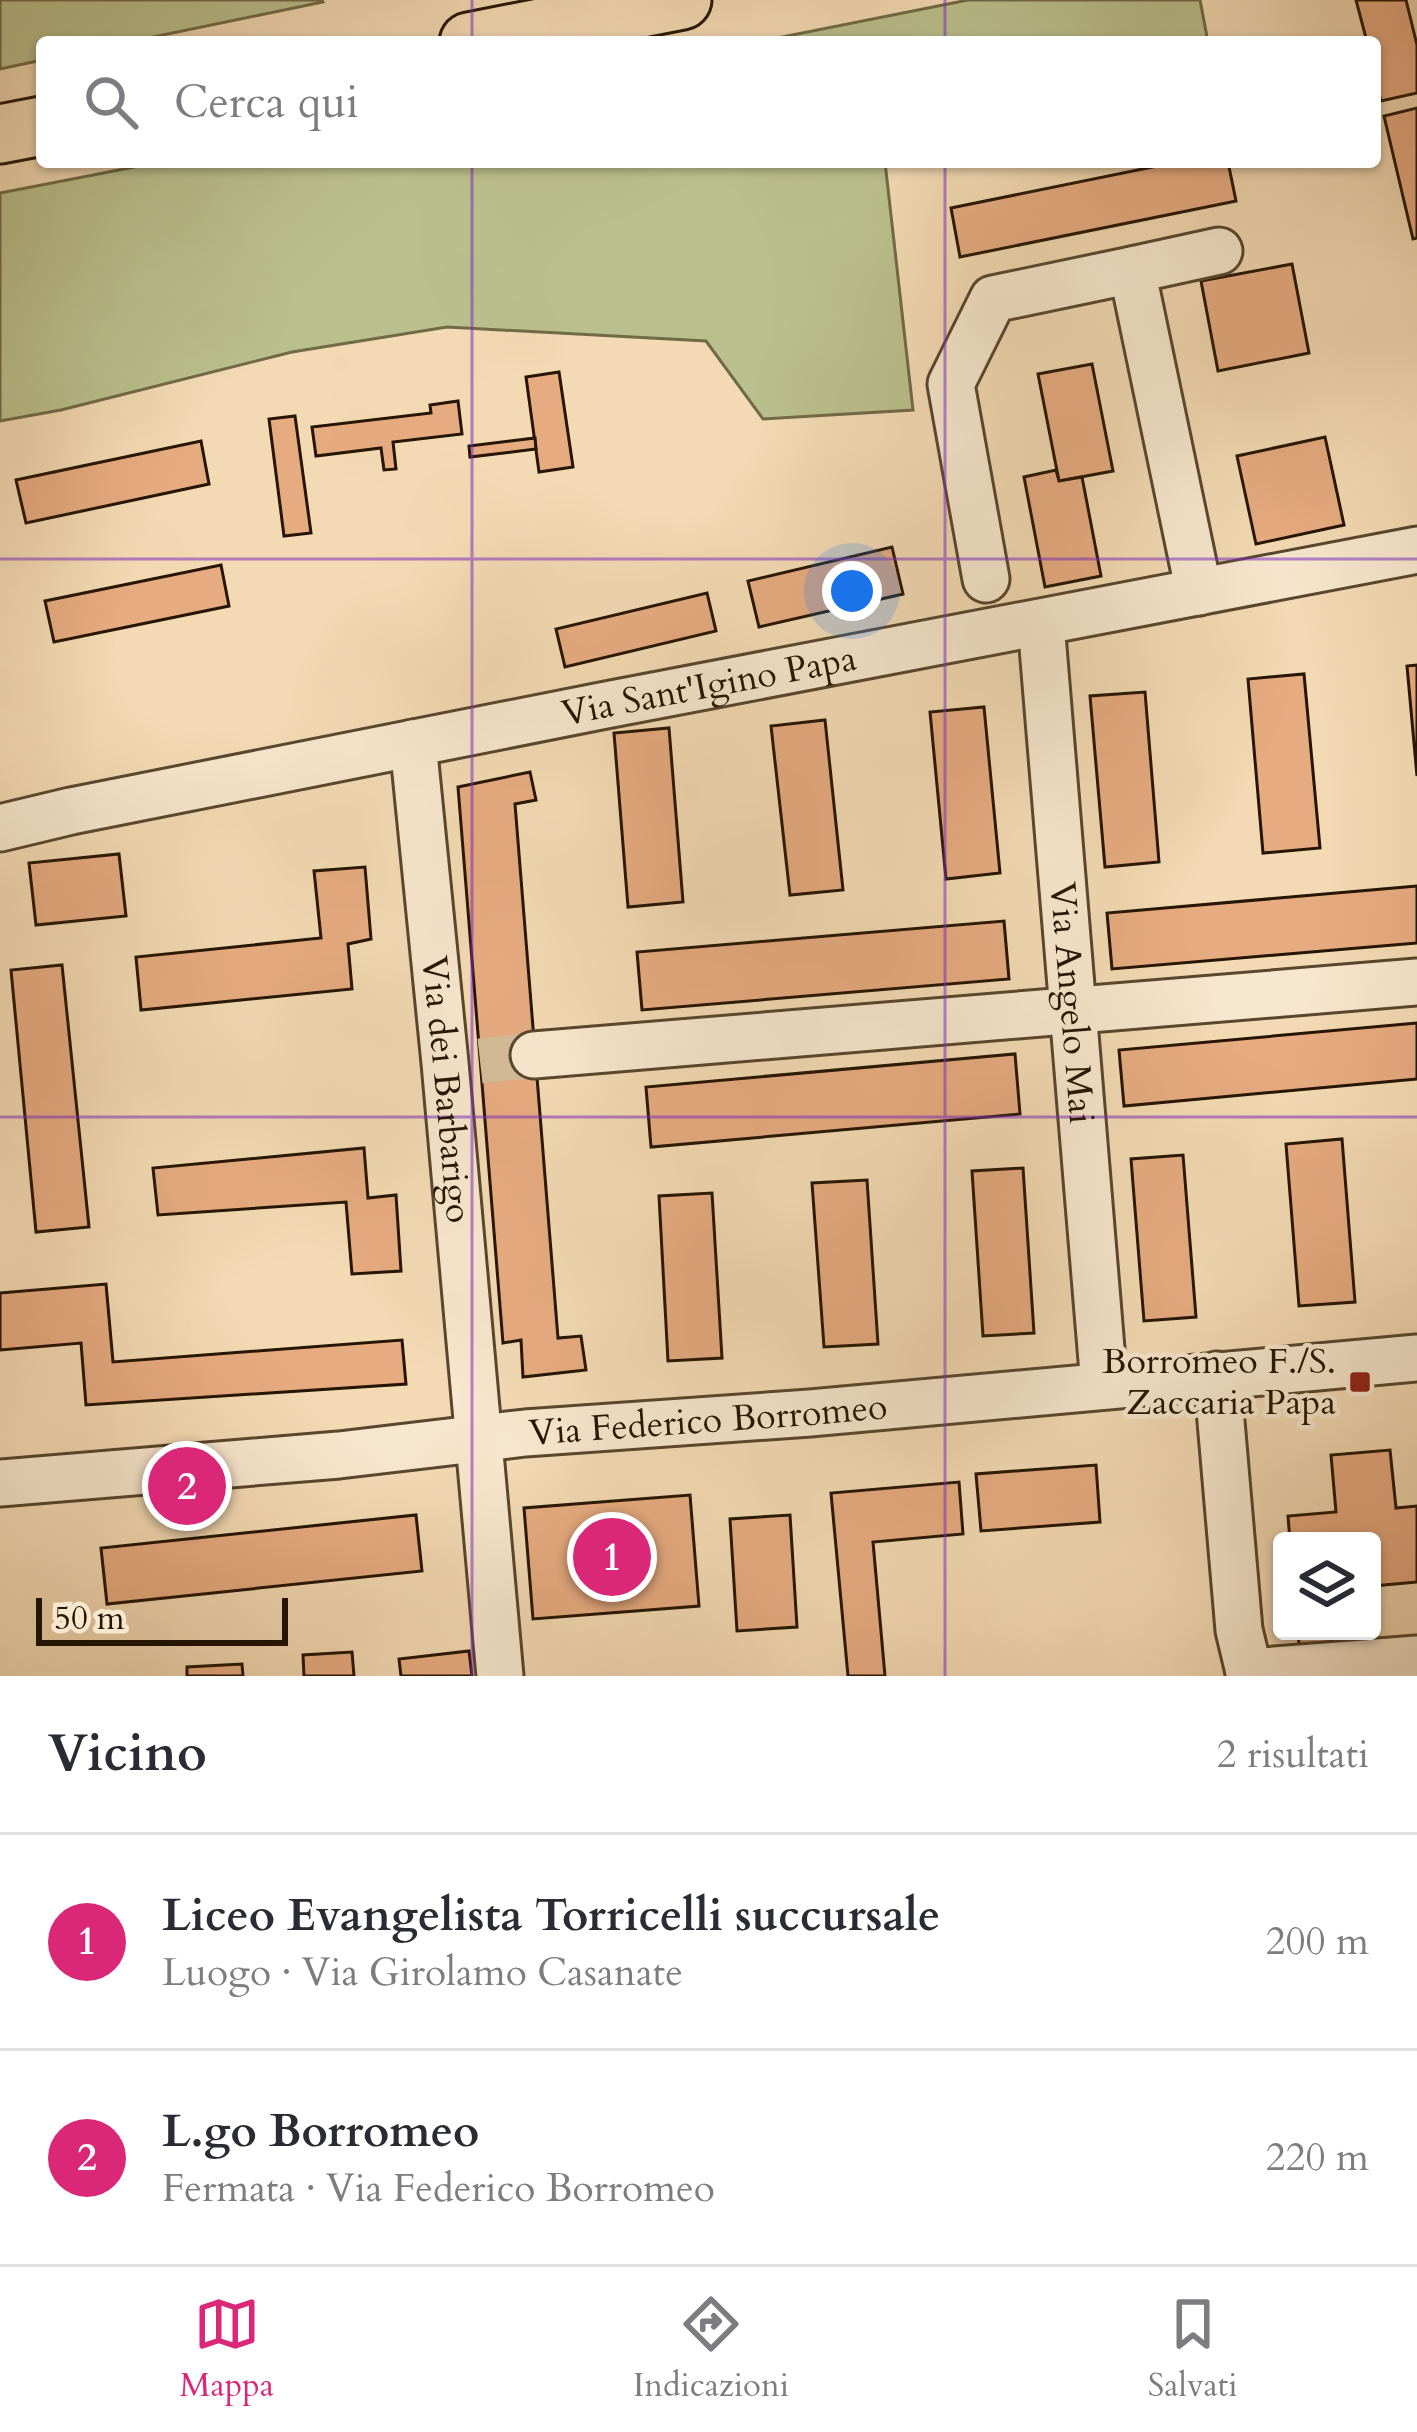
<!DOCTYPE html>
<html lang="it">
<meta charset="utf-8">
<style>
body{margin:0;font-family:Cardo,serif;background:#f7f7f7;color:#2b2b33}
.controls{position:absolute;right:36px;bottom:36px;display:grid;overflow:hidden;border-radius:12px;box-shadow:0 3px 9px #0004}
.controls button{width:108px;height:108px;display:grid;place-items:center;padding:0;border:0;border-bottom:3px solid #e1e1e2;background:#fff;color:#2b2b33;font:60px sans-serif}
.scale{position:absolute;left:36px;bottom:30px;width:252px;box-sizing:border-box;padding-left:12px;border:6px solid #251501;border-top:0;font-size:33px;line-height:42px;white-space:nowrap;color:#251501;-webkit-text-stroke:9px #f7e7ce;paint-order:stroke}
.you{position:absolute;left:852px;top:591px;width:42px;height:42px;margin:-30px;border:9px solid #fff;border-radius:50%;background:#1a73e8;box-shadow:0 0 0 18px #1a73e833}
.badge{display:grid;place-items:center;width:78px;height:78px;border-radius:50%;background:#db2777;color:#fff;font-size:39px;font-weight:700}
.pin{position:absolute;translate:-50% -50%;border:6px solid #fff;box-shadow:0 3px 12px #0006}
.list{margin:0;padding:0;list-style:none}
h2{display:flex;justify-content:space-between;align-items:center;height:156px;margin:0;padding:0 48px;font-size:51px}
h2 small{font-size:39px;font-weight:400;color:#7c7c81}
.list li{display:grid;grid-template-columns:78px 1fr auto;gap:36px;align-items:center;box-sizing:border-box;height:216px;padding:0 48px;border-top:3px solid #e1e1e2}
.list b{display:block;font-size:45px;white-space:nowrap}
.list p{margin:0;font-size:39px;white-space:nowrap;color:#7c7c81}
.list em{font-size:39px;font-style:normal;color:#7c7c81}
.icon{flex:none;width:66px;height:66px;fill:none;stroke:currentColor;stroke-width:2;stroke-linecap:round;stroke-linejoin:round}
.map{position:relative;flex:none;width:1417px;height:1676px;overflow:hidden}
.search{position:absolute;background:#fff;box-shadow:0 3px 9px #0004;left:36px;right:36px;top:36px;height:132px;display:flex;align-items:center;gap:30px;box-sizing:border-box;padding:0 42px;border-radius:12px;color:#7c7c81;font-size:45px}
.sheet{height:588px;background:#fff}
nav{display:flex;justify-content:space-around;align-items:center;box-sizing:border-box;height:168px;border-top:3px solid #e1e1e2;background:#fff;font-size:33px;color:#7c7c81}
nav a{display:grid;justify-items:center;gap:6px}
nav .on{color:#db2777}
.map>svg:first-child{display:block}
.green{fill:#bac08d;stroke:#706a47;stroke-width:3}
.building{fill:#e7ab81;stroke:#251501;stroke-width:3}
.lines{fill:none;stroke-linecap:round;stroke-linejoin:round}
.minor-tunnel{stroke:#d4bc99;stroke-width:45;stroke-dasharray:45 22;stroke-linecap:butt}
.minor-casing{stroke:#58462e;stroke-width:51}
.major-casing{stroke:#251501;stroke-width:63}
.minor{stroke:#f7e7ce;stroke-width:45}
.major{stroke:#f3dab4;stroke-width:57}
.grid{fill:none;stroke:#7b2cbf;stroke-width:3;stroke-opacity:0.55}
.poi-dot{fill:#8f2418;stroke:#f7e7ce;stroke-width:4.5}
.labels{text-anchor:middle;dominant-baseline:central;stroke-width:9;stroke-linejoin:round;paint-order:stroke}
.street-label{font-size:36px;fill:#251501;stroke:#f7e7ce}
.poi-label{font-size:36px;fill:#251501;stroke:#f7e7ce;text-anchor:end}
</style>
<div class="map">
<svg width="1417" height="1676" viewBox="0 0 1417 1676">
<rect width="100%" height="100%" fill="#f3dab4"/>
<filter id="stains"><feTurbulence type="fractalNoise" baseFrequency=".00167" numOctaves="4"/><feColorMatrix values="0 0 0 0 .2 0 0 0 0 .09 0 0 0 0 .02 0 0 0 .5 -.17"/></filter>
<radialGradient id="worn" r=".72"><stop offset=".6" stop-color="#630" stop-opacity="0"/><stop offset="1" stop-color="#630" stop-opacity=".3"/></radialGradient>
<!-- green -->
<g class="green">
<polygon points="0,0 322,0 323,2 129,42 42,42 42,60 0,69"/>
<polygon points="968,0 1200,0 1208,42 757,42"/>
<polygon points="160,162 885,162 913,410 763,419 706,341 447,327 292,352 61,410 0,421 0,193"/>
</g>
<!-- building -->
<g class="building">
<polygon points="1356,0 1406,0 1417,45 1417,93 1381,101 1375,77 1375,42 1367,42"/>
<polygon points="1417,108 1417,238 1413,239 1384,116"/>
<polygon points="1177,162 1228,162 1236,201 960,257 951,208"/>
<polygon points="1292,264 1309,353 1218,371 1201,281"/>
<polygon points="1092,364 1113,471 1059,481 1038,374"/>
<polygon points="559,372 573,467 539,472 526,377"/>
<polygon points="458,401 462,434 393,442 396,469 384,470 381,448 316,456 312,427 431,413 430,405"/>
<polygon points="295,416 311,533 284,536 269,419"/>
<polygon points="1325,437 1344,525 1256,544 1237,456"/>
<polygon points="535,438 536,449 470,457 469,446"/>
<polygon points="201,441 209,484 26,523 16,480"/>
<polygon points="1056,470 1059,481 1082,477 1101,576 1045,587 1024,477"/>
<polygon points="892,547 903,594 759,627 748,581"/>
<polygon points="221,565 229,606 54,642 45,601"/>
<polygon points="707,593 716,631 565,667 556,629"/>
<polygon points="1417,665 1417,776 1407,666"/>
<polygon points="1304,674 1320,848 1263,853 1248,679"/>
<polygon points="1145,692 1159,862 1105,867 1090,696"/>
<polygon points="984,707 1000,873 946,879 930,712"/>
<polygon points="825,720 843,890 790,895 771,726"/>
<polygon points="669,728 683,902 628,907 614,733"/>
<polygon points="530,772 536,800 515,804 558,1338 581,1336 586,1370 523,1377 521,1340 503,1343 458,787"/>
<polygon points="119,854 126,916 36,925 29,863"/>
<polygon points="365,867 371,939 348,944 352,989 141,1010 136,957 321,938 314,871"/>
<polygon points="1417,886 1417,943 1112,969 1107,913"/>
<polygon points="1004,921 1009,979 642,1010 637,952"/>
<polygon points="62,965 89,1227 36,1232 11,970"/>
<polygon points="1417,1023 1417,1079 1124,1106 1119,1050"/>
<polygon points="1015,1054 1020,1114 651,1147 646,1087"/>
<polygon points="1342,1139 1355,1302 1299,1306 1286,1144"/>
<polygon points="364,1148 368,1198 396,1195 401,1271 352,1274 346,1202 158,1215 153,1168"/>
<polygon points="1183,1155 1196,1317 1144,1321 1131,1159"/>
<polygon points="1023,1168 1034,1333 983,1336 972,1171"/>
<polygon points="867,1180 878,1344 824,1347 812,1183"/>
<polygon points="712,1193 722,1358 668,1361 659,1196"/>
<polygon points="106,1284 113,1362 402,1340 406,1384 86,1405 81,1343 0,1350 0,1293"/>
<polygon points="1390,1450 1396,1508 1417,1506 1417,1582 1372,1586 1372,1541 1290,1541 1288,1516 1336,1512 1331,1455"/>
<polygon points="1096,1465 1100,1522 981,1531 976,1474"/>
<polygon points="959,1482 963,1534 873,1542 885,1676 848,1676 831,1493"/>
<polygon points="690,1495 699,1606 533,1619 524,1508"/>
<polygon points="416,1515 422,1571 107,1604 101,1548"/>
<polygon points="790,1515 797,1627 737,1631 730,1519"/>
<polygon points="1298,1631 1367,1631 1368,1638 1299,1645"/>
<polygon points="469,1651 472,1676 401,1676 399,1659"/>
<polygon points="352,1652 354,1676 304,1676 303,1655"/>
<polygon points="242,1664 243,1676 187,1676 187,1667"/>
</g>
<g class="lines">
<!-- minor-tunnel -->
<polyline class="minor-tunnel" points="480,1061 534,1055"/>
<!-- minor casing -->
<g class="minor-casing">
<g id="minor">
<polyline points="1132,270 1219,251"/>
<polyline points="986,579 951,384 993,299 1132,270 1199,592"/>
<path id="s1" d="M 1041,623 L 1104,1385"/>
<path id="s2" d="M 413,743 L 445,1063 L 500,1676"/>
<path id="s3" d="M 0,828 L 71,811 L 606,705 L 1417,550"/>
<polyline points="534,1055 1417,982"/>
<polyline points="1217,1375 1239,1630 1250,1676"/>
<path id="s4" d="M 0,1483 L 339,1455 L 525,1433 L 810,1413 L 1417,1358"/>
<polyline points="1249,1672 1417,1659"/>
</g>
</g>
<!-- major casing -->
<g class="major-casing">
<g id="major">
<polyline points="469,42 682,0"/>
<polyline points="0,134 42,126"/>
</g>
</g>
<!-- minor -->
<use href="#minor" class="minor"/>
<!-- major -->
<use href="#major" class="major"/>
</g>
<!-- grid -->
<path class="grid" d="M 472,0 L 472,42M 945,0 L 945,42M 472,162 L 472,1676M 945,162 L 945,1676M 0,559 L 1417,559M 0,1117 L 1417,1117"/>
<!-- markers -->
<rect class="poi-dot" x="1348" y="1370" width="24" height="24" rx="6"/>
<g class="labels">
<!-- street labels -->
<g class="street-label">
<text stroke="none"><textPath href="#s3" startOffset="723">Via Sant'Igino Papa</textPath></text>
<text stroke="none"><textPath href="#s1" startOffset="381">Via Angelo Mai</textPath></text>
<text stroke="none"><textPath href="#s2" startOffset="348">Via dei Barbarigo</textPath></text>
<text stroke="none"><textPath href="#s4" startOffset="711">Via Federico Borromeo</textPath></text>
</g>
<!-- poi labels -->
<g class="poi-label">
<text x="1336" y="1361">Borromeo F./S.<tspan x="1336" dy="41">Zaccaria Papa</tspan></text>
</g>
</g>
<rect width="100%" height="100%" filter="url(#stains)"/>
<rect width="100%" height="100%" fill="url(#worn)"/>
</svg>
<div class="controls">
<button><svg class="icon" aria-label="layers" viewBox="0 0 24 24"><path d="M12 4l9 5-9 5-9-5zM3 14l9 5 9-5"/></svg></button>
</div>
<div class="scale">50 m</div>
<div class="you"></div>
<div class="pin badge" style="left:612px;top:1557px">1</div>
<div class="pin badge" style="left:187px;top:1486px">2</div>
<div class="search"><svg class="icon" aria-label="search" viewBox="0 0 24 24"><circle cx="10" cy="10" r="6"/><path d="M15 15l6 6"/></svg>Cerca qui</div>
</div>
<section class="sheet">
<h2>Vicino<small>2 risultati</small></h2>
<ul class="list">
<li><span class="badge">1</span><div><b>Liceo Evangelista Torricelli succursale</b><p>Luogo · Via Girolamo Casanate</p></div><em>200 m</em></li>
<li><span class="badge">2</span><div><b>L.go Borromeo</b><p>Fermata · Via Federico Borromeo</p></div><em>220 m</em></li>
</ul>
</section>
<nav>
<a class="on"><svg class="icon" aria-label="map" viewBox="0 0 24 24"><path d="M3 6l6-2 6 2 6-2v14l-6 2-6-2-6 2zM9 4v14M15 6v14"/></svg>Mappa</a>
<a><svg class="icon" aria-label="directions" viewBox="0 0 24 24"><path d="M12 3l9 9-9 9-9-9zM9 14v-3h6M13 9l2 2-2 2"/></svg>Indicazioni</a>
<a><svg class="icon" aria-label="saved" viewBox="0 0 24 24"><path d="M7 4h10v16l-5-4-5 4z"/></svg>Salvati</a>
</nav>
